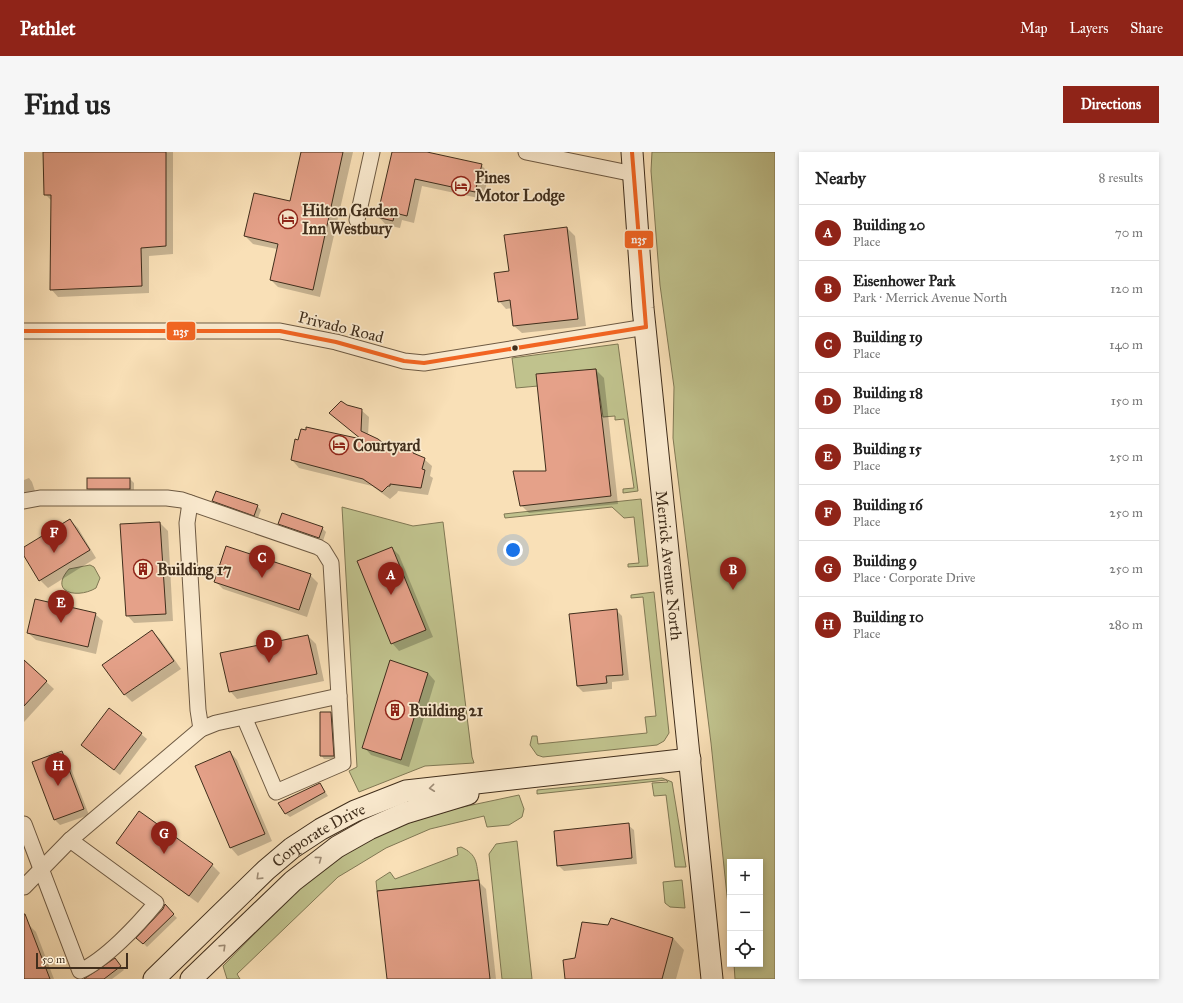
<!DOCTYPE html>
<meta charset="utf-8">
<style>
body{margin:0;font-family:"IM FELL Great Primer",serif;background:#f6f6f6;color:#222}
.controls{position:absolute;right:12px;bottom:12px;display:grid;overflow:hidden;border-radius:0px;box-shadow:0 2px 6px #0003}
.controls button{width:36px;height:36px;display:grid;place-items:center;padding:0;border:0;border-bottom:1px solid #e0e0e0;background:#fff;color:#222;font:20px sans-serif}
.scale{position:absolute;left:12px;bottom:10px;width:92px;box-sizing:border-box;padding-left:4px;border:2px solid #402e1c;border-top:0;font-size:11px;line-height:14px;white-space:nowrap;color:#402e1c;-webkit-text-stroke:3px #fbebd0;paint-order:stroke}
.you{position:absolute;left:489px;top:398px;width:14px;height:14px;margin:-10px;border:3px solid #fff;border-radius:50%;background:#1a73e8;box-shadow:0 0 0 6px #1a73e833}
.badge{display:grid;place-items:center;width:26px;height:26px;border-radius:50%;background:#8f2418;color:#fff;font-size:13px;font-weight:700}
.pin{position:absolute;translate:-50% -33px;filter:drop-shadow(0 1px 2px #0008)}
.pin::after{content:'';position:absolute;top:21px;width:14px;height:12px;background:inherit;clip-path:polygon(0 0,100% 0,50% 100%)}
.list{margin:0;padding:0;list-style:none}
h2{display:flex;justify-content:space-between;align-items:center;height:52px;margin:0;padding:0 16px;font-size:17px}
h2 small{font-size:13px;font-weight:400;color:#767676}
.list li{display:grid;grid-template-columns:26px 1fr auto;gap:12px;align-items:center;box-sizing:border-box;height:56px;padding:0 16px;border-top:1px solid #e0e0e0}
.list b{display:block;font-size:15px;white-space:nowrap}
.list p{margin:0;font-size:13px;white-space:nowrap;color:#767676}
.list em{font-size:13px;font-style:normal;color:#767676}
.icon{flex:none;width:22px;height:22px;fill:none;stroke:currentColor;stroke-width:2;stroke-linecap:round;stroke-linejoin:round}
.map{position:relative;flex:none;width:751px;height:827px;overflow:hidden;border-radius:0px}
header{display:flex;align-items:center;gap:24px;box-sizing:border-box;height:56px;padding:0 20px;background:#8f2418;color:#fff}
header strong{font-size:19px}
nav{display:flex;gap:22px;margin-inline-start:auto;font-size:14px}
.intro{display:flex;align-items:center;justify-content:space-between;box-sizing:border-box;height:96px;padding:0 24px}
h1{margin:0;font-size:28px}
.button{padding:10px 18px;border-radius:0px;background:#8f2418;color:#fff;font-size:14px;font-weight:700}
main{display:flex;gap:24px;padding:0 24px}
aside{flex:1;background:#fff;border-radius:0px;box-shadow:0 2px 6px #0003}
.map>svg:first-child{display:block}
.green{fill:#c0c28d;stroke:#807854}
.shadow{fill:#0003}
.building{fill:#e5a189;stroke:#402e1c}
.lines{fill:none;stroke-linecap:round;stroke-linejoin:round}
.minor-casing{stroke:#6e5a43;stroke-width:17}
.secondary-casing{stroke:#402e1c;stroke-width:23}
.minor{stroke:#fbebd0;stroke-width:15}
.secondary{stroke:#fbebd0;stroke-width:21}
.bus-1-casing{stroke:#fbebd0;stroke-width:7}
.bus-1{stroke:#f26522;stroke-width:4}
.oneway{stroke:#9e8c76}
.bus-dot{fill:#402e1c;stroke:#fbebd0;stroke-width:1.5}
.labels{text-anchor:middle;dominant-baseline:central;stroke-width:3.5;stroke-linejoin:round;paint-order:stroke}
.poi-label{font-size:16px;font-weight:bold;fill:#402e1c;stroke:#fbebd0;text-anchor:start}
.street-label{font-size:16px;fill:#402e1c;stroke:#fbebd0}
.line-badge{stroke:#fbebd0;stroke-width:1.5}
.badge-label{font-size:11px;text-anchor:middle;font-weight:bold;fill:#fff}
</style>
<header>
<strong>Pathlet</strong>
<nav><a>Map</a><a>Layers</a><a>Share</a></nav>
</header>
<div class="intro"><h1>Find us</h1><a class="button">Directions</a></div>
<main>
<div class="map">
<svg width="751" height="827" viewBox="0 0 751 827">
<rect width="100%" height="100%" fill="#f9e0b7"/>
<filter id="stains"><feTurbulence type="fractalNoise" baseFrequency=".005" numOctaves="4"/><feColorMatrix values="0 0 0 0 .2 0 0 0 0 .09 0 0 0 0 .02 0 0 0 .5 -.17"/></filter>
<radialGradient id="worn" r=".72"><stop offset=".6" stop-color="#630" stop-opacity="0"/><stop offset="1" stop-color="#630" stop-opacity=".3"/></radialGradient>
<!-- green -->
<g class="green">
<polygon points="628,0 751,0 751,827 711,827 710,812 736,812 736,710 706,710 706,772 687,591 649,286 650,235 636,133 627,19"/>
<polygon points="594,192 614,339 599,341 599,337 610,336 600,267 591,268 591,264 579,265 572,217 513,225 514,234 492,236 488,206"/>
<polygon points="617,347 624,414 604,415 604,412 615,411 610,365 600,366 588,355 481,366 480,362"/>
<polygon points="318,355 389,374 419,370 448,605 450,611 401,614 335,640 325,619 333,615"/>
<path d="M 66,413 L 70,415 L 76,426 L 72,436 C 54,447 24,441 45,417 Z"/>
<polygon points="630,440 645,581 640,589 633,593 519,605 513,603 506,593 508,584 513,584 514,592 623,581 621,565 632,564 619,445 607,446 607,443"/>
<polygon points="638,626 648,630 662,715 651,715 642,643 630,644 628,631 644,630 642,628 513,642 513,638"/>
<polygon points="495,643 500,657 498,665 485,673 463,675 460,664 406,677 362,696 334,713 314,725 213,822 216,827 203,827 199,814 278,733 322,702 363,679 388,670 434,656"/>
<polygon points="493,689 508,827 478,827 465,702 472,692"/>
<path d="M 437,695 C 454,703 452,711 455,728 L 353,739 L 352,729 L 366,720 L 371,727 L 434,703 L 433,696 Z"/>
<polygon points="658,728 661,756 646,755 641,751 639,730"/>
</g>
<!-- shadow -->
<g class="shadow">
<polygon points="25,0 149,0 149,102 125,104 125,141 34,145 27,137 28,49 21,42"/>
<polygon points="278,0 329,0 296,145 254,135 247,128 253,97 229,92 221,84 267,50"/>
<polygon points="369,0 398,0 457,13 465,21 459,47 398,34 390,71 378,68 376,76 362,73 355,65"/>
<polygon points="543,76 551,84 562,174 498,181 490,174 488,156 482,157 475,149 486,120"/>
<polygon points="572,218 580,226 594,352 505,361 497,353 523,320"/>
<polygon points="322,254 337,258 345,265 344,284 373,303 389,300 400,307 408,314 406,324 409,326 404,343 374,339 373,341 366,347 348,334 275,316 268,308 338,288"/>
<polygon points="5,326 8,330 12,342 0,344 0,328"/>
<polygon points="64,327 106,327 110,331 110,340 67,340 64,337"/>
<polygon points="189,349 233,354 237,358 234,366 193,352"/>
<polygon points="46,368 54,376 72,406 24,436 16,428 0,403 0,397"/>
<polygon points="136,371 144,379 149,469 110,471 103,463"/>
<polygon points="255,371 298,376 302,380 299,389 259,375"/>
<polygon points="368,396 375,403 409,485 375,499 368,491"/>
<polygon points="286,423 294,431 283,465 199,437 191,429"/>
<polygon points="592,458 598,464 605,528 588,530 588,537 559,540 553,534"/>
<polygon points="71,462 79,469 72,502 12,488 4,481"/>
<polygon points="128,479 136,487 157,517 108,550 100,542"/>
<polygon points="284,484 292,492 300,529 213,547 206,539"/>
<polygon points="0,509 30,537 0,570"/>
<polygon points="404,521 411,529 385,615 347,603 340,595"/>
<polygon points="306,561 310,565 313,607 300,607 297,603"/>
<polygon points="117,582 123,587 96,623 58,593"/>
<polygon points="37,600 43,606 65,663 36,673 31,668"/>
<polygon points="206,600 213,608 248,689 214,704 207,696 172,614"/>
<polygon points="296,632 304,644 266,665 262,662 256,651"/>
<polygon points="604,673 610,678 613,712 540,719 534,713"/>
<polygon points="94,691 188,713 196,721 174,751 101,698"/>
<polygon points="454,729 462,737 472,827 364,827"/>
<polygon points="141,754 153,766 123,795 114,786"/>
<polygon points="4,772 12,780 30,827 0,827 0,774"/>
<polygon points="649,786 660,798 652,827 542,827"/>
<polygon points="94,811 100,818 88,827 61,827"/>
</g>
<!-- building -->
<g class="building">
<polygon points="19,0 142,0 142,94 117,96 118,134 26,138 27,43 20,43"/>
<polygon points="277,0 319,0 289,138 246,128 254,92 220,84 230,41 266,49"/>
<polygon points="368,0 403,0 458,12 451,40 391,27 383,64 371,61 369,69 353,65"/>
<polygon points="543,75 554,167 489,174 486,148 474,150 470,121 485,119 480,83"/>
<polygon points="572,217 587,344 496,354 489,319 522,319 512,222"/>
<polygon points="317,249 323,253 338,257 337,279 354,287 372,301 373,296 390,299 389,301 401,306 398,317 401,318 397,336 366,332 366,334 364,334 358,340 339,327 267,308 271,287 274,288 277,277 282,278 282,275 337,287 305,261"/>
<rect x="63" y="326" width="43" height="11"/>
<polygon points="192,339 234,353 230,364 188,349"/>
<polygon points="258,361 299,375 295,386 254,372"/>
<polygon points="46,367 66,398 15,429 0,404 0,395"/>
<polygon points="136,370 142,462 102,464 96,372"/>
<polygon points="202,394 287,422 275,458 190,430"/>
<polygon points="368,395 402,478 367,492 333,409"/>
<polygon points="11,447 72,461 64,495 3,481"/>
<polygon points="593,457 599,523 582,524 583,531 553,534 545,462"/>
<polygon points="128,478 150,509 100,543 78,513"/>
<polygon points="284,483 293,522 205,540 196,501"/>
<polygon points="0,508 23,529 0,554"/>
<polygon points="366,508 404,521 377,608 338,596"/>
<polygon points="85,556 118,581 90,618 57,593"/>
<polygon points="296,560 307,560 310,604 296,604"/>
<polygon points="38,599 60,657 30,668 8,610"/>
<polygon points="206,599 241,682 206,696 171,614"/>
<polygon points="296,631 301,640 261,662 254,651"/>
<polygon points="115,659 189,712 165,744 92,691"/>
<polygon points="605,671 608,706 533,714 530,679"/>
<polygon points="455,728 466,827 363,827 353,739"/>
<polygon points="141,752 150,762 119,792 112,786 139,757"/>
<polygon points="0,762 1,762 26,827 0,827"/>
<polygon points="587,766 649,786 638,827 541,827 539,808 551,806 558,770 584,773"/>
<polygon points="91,806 97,814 80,827 60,827"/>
</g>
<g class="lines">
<!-- minor casing -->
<g class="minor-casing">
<g id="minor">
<polyline points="502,0 610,22"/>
<polyline points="333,68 348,0"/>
<polyline points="0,179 256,179 312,190 380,209 400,211 622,175"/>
<polyline points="0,349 16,346 143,346 158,348 294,395 299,398 307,411 319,611 252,640 220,565"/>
<polyline points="166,351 163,371 174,558 177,577"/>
<path d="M 0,672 L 56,819 C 81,808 114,773 132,751 L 46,688"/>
<polyline points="0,735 46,688 177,577 192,571 315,544"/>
</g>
</g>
<!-- secondary casing -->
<g class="secondary-casing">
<g id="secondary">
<path id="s1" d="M 608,0 L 619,156 L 688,827"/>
<path id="s2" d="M 130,827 L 242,718 L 268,696 L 297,677 L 331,659 L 382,639 L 666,607"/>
<polyline points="167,827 269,729 313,695 345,677 381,661 444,642"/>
</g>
</g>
<!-- minor -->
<use href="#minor" class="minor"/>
<!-- secondary -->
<use href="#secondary" class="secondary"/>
<!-- bus-1 casing -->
<g class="bus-1-casing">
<g id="bus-1">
<polyline points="608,0 622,175"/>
<polyline points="0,179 256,179 312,190 380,209 400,211 622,175"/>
</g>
</g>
<!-- bus-1 -->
<use href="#bus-1" class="bus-1"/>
</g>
<!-- one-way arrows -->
<defs><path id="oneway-chevron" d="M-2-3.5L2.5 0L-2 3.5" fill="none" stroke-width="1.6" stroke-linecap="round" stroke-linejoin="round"/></defs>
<g class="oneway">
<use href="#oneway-chevron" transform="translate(408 636) rotate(174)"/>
<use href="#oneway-chevron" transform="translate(295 707) rotate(-37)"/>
<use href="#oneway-chevron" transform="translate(235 725) rotate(136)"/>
<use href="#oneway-chevron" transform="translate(199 795) rotate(-44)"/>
</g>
<!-- icons -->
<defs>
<g id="hotel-ring" transform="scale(1)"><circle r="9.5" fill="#fbebd0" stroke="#8f2418" stroke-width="1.5"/><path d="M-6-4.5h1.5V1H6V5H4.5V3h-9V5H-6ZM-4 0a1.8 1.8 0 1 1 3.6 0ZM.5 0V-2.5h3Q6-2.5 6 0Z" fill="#8f2418"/></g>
<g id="building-ring" transform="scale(1)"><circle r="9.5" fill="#fbebd0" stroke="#8f2418" stroke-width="1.5"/><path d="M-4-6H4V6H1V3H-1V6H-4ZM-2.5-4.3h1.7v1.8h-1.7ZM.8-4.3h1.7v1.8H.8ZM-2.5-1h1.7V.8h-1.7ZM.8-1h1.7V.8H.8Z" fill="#8f2418"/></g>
</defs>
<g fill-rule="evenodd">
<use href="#hotel-ring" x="437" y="34"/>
<use href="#hotel-ring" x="264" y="67"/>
<use href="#hotel-ring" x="315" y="293"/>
<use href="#building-ring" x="119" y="417"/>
<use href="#building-ring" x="371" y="558"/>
</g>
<!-- markers -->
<circle class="bus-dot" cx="491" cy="196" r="3.5"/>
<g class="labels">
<!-- poi labels -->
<g class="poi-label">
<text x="451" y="25">Pines<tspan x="451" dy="18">Motor Lodge</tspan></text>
<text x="278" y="58">Hilton Garden<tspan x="278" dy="18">Inn Westbury</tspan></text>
<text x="329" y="293">Courtyard</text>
<text x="133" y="417">Building 17</text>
<text x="385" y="558">Building 21</text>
</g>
<!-- street labels -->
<g class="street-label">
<text transform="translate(317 175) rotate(14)">Privado Road</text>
<text stroke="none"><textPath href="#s1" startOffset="415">Merrick Avenue North</textPath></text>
<text stroke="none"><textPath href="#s2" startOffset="220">Corporate Drive</textPath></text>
</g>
</g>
<g class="line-badge">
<rect x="600" y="78" width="30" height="19" rx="4" fill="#f26522"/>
<rect x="142" y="169" width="30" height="20" rx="4" fill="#f26522"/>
</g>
<g class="badge-label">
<text x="615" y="91">n35</text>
<text x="157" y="183">n35</text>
</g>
<rect width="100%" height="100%" filter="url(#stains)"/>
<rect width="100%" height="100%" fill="url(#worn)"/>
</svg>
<div class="controls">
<button>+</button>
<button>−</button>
<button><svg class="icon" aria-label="locate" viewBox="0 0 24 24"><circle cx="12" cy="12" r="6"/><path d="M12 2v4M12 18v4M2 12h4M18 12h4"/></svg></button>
</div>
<div class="scale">50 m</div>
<div class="you"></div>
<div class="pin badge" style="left:367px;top:443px">A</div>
<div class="pin badge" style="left:709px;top:438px">B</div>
<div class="pin badge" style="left:238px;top:426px">C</div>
<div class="pin badge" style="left:245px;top:511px">D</div>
<div class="pin badge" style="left:37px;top:471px">E</div>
<div class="pin badge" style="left:30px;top:401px">F</div>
<div class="pin badge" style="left:140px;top:702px">G</div>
<div class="pin badge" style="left:34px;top:634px">H</div>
</div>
<aside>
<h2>Nearby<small>8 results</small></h2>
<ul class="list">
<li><span class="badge">A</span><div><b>Building 20</b><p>Place</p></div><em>70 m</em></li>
<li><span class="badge">B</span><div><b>Eisenhower Park</b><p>Park · Merrick Avenue North</p></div><em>120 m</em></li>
<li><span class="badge">C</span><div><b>Building 19</b><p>Place</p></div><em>140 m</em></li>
<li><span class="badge">D</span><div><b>Building 18</b><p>Place</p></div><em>150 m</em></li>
<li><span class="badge">E</span><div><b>Building 15</b><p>Place</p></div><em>250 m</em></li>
<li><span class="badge">F</span><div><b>Building 16</b><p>Place</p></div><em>250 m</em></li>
<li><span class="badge">G</span><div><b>Building 9</b><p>Place · Corporate Drive</p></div><em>250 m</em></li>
<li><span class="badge">H</span><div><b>Building 10</b><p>Place</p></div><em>280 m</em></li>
</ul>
</aside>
</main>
